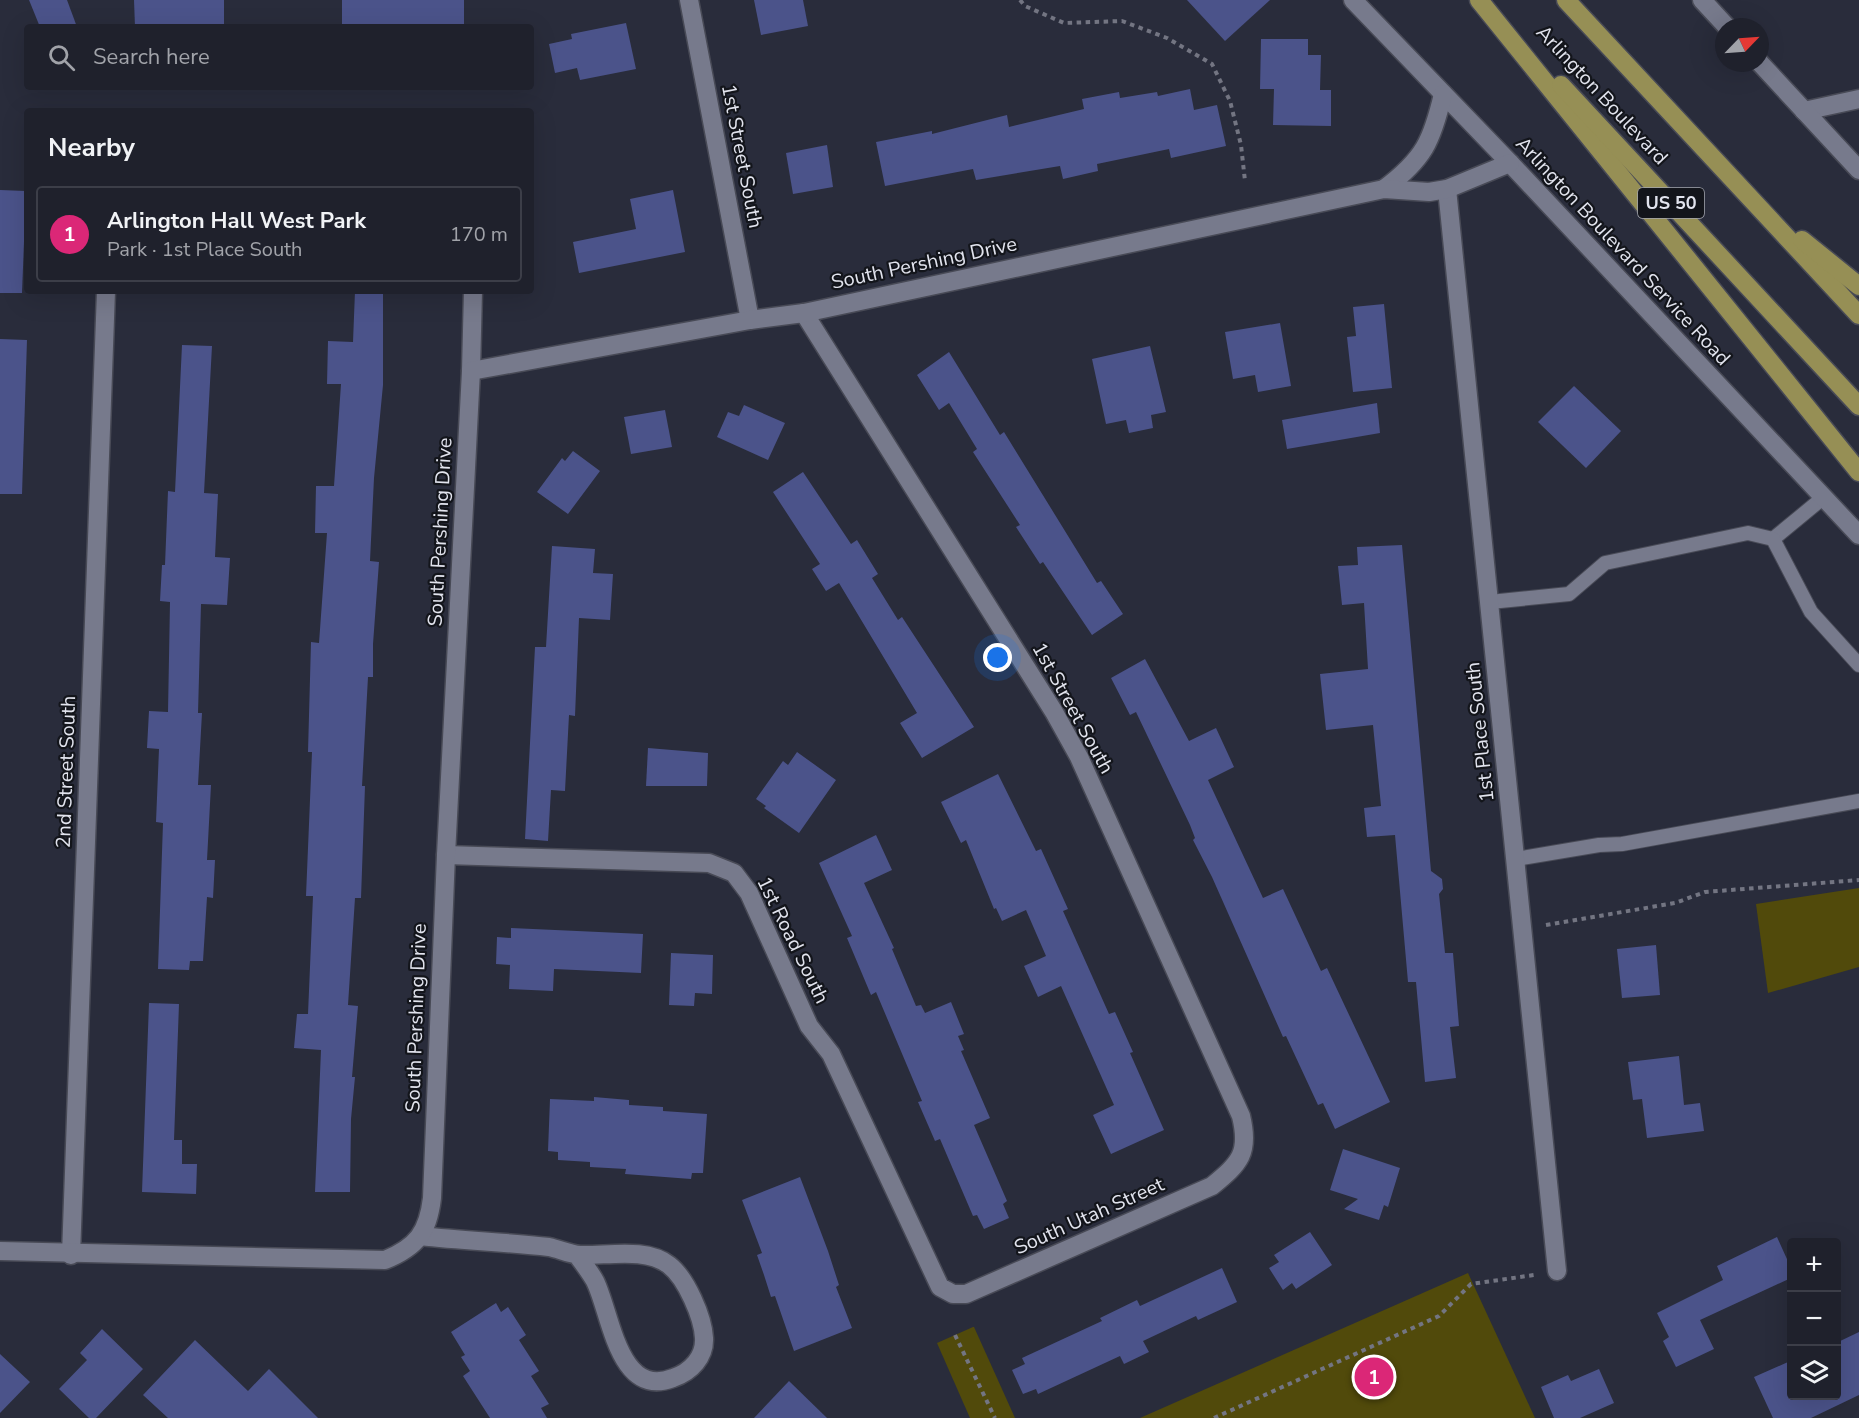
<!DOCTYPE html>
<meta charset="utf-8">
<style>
body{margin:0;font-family:"Nunito Sans",sans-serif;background:#272934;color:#f1f3f6}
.controls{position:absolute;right:18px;bottom:18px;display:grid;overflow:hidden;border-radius:6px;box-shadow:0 6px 24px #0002}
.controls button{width:54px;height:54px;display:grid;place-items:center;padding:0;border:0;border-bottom:2px solid #3c3e48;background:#1f212c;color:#f1f3f6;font:30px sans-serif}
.compass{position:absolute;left:1715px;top:18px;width:54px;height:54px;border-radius:50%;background:#1f212c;box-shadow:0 6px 24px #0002;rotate:65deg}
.you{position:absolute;left:998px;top:658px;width:21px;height:21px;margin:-15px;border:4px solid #fff;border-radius:50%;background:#1a73e8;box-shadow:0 0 0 9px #1a73e833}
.badge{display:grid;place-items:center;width:39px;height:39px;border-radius:50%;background:#db2777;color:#fff;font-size:20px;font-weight:700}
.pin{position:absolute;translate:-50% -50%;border:3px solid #fff;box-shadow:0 2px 6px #0006}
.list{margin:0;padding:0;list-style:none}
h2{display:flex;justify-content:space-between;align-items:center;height:78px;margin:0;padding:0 24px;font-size:26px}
h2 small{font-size:20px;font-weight:400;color:#a1a3a9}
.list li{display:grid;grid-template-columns:39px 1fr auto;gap:18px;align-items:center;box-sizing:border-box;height:96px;margin:0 12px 12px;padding:0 12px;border:2px solid #3c3e48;border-radius:6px}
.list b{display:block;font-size:22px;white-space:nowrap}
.list p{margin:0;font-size:20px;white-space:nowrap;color:#a1a3a9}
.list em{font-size:20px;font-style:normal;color:#a1a3a9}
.icon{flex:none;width:33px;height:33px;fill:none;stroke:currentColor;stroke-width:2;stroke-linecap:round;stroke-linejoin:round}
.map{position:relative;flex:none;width:1859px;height:1418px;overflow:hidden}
.search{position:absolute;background:#1f212c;box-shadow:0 6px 24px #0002;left:24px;top:24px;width:510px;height:66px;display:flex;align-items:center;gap:15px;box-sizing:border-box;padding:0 21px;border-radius:6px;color:#a1a3a9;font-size:22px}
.panel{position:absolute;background:#1f212c;box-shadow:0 6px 24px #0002;left:24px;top:108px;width:510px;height:186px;border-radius:6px}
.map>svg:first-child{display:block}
.green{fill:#514a0b}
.building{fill:#4b538a}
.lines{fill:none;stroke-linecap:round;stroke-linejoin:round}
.service-casing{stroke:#484a56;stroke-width:16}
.minor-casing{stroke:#484a56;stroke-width:21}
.tertiary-casing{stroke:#484a56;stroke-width:21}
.trunk-casing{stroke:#484a56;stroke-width:21}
.path{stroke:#737582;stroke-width:4;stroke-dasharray:4.5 4.5;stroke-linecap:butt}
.service{stroke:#777a8c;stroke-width:14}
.minor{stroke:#777a8c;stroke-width:18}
.tertiary{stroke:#777a8c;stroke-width:18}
.trunk{stroke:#968f55;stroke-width:18}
.labels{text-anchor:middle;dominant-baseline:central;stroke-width:4.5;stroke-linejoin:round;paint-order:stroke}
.shield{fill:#13151b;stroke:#a4a6af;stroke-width:1.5}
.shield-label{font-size:18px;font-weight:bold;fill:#e2e4ee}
.street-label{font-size:20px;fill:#e2e4ee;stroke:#13151b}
</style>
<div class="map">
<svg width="1859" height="1418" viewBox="0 0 1859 1418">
<rect width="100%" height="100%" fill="#292c3b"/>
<!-- green -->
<g class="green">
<polygon points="1859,888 1859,967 1768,993 1756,904"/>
<polygon points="1468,1273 1535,1418 1140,1418"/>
<polygon points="973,1327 974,1327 1015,1418 970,1418 937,1343"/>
</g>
<!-- building -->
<g class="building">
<polygon points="29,0 67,0 77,27 40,27"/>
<polygon points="134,0 224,0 224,27 135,27"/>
<rect x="342" y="0" width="122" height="27"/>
<polygon points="754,0 803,0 808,26 761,35"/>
<polygon points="1187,0 1270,0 1225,41"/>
<polygon points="626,23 636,69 580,80 577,68 555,73 549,44 572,39 571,34"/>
<polygon points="1261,39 1308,39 1308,55 1321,55 1320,90 1331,90 1331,126 1273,125 1274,89 1260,89"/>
<polygon points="1190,89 1194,110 1217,105 1226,146 1171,158 1169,149 1097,164 1098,171 1063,179 1060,166 976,180 973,169 885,186 876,142 932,131 932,134 1007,115 1009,127 1084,109 1082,99 1119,92 1120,98 1157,92 1158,96"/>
<polygon points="827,145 833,187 793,194 786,153"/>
<polygon points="0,190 26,191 22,293 0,293"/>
<polygon points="673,190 685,252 579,273 573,242 636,229 630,199"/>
<polygon points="355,291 383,291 383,385 374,478 370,561 379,562 373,644 373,677 368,677 362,786 365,786 361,898 355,898 348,1005 358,1006 352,1077 355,1077 351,1119 350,1192 315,1192 321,1050 294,1048 297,1014 308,1014 313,896 306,896 312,752 308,752 311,642 319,643 327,533 315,533 316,486 334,486 341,384 327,384 328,341 353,342"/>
<polygon points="1384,304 1392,388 1353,392 1347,337 1356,336 1353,307"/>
<polygon points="1280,323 1291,386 1258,392 1255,375 1233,379 1225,332"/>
<polygon points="0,339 27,340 22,494 0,494"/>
<polygon points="182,345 212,346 204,493 218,494 215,557 230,558 227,605 201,604 198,713 202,713 198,785 211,785 207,860 215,860 213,898 207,897 203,961 190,961 189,970 158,969 163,823 156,822 159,749 147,748 149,711 168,712 170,602 160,601 162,565 165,565 168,491 175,492"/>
<polygon points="1150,346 1166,412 1151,415 1153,428 1129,433 1126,420 1106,424 1092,359"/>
<polygon points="949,352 1000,435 1004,432 1097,583 1101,581 1123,614 1092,635 1043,562 1040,564 1016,527 1020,525 973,452 977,449 949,403 939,410 917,375"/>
<polygon points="1574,386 1621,431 1586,468 1538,422"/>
<polygon points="1377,403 1380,433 1287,449 1282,420"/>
<polygon points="744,405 785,423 768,460 717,437 728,412 739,416"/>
<polygon points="665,410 672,447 631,454 624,417"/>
<polygon points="573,451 600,471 568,514 537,492 562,458 565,461"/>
<polygon points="803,472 851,544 857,540 878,574 872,578 898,620 902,617 974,727 922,758 900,723 917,713 839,583 826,591 812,569 820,564 773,492"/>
<polygon points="1402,545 1431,871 1442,879 1443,889 1439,894 1445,953 1453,953 1459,1026 1450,1027 1456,1078 1425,1082 1416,982 1408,982 1395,835 1367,837 1364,808 1381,806 1373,725 1326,730 1320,674 1368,669 1364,603 1342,605 1338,566 1358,565 1357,547"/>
<polygon points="552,546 595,549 593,573 613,574 610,620 579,618 575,716 569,715 565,791 551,790 548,841 525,839 535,647 546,647"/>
<polygon points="1145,659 1189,741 1216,728 1234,767 1208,780 1263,898 1283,889 1321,971 1327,968 1390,1102 1335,1129 1323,1103 1318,1105 1286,1036 1283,1037 1212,877 1193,840 1195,838 1190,825 1136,712 1130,715 1111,678"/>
<polygon points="648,748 708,753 707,786 646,786"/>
<polygon points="797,752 836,780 799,833 764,808 766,806 756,799 783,761 788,765"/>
<polygon points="998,774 1036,851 1041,849 1068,909 1063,911 1109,1014 1115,1012 1133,1052 1130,1053 1164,1130 1111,1154 1093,1115 1114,1105 1061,986 1038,997 1024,966 1046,956 1026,910 1002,921 996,908 994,909 966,840 961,843 941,802"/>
<polygon points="876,835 892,870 864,883 894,948 892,949 916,1006 921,1005 925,1013 951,1002 964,1034 958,1036 964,1050 961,1051 990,1118 974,1125 1007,1201 1003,1204 1009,1218 984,1229 977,1215 973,1216 940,1139 935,1141 918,1102 922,1101 876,992 871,995 847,938 852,936 819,863"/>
<polygon points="511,928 643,934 641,973 554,969 553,991 509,989 510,965 496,964 497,937 511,938"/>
<polygon points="1656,945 1660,995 1622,998 1617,949"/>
<polygon points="671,953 713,955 712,994 695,993 694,1006 669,1005"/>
<polygon points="149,1003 179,1004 174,1140 182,1140 182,1164 197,1164 196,1194 142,1192"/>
<polygon points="1679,1056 1684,1105 1700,1103 1704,1131 1647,1138 1642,1099 1633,1100 1628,1062"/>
<polygon points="594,1097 629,1100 629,1105 663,1107 663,1111 707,1114 703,1173 692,1173 691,1179 625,1174 626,1169 590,1167 590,1162 558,1160 558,1152 548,1151 550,1099 594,1101"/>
<polygon points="1343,1149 1400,1168 1388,1207 1384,1205 1379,1220 1344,1209 1358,1199 1330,1190"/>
<polygon points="800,1177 828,1251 839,1285 836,1287 852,1328 794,1351 775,1296 771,1297 764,1275 757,1255 762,1253 742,1200"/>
<polygon points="1310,1232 1332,1265 1296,1289 1292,1283 1283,1290 1269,1268 1279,1262 1274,1255"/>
<polygon points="1777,1237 1791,1268 1791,1278 1700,1320 1714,1349 1676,1367 1663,1341 1669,1337 1657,1313 1723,1280 1717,1266"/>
<polygon points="1222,1268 1237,1302 1198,1320 1196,1316 1143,1341 1149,1352 1124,1364 1120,1356 1038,1394 1036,1389 1023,1394 1012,1370 1025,1364 1022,1358 1102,1321 1100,1318 1137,1300 1140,1306"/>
<polygon points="496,1303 501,1312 508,1307 526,1335 519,1340 539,1371 531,1376 549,1404 541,1408 547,1418 490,1418 463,1376 470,1371 461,1357 465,1355 451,1332"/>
<polygon points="102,1329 143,1369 96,1418 89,1418 59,1389 87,1360 80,1353"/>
<polygon points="1859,1332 1859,1395 1811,1418 1773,1418 1754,1377 1788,1362 1791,1364 1791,1395 1836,1395 1836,1343"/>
<polygon points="195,1340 248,1391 269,1369 318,1418 168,1418 143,1395"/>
<polygon points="0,1354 30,1382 0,1413"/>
<polygon points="1599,1369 1614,1403 1580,1418 1554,1418 1541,1387 1568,1375 1571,1381"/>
<polygon points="789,1381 827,1418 754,1418"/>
</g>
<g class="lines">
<!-- service casing -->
<g class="service-casing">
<g id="service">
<polyline points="1773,539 1824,497"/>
<polyline points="1490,602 1569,594 1605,563 1748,533 1773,539 1811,612 1859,665"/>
<polyline points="1516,859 1599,845 1622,844 1859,801"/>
</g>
</g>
<!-- minor casing -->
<g class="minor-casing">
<g id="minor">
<polyline points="689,0 750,320"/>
<polyline points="1804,111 1859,99"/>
<polyline points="1447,189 1557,1271"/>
<polyline points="471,371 473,291"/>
<path d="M 446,855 L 709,863 L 734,873 L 749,893 L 809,1026 L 831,1054 L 940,1287 L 953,1294 L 966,1294 L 1212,1186 C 1240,1163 1250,1153 1241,1116 L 1079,757 L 1054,712 L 804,313"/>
<path d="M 421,1236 C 464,1241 506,1242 549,1247 C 559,1249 569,1254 580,1255 C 607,1256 646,1247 669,1265 C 686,1278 703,1317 704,1338 C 705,1357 691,1372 673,1378 C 618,1399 611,1313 595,1281 C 590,1272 583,1263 577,1255"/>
<polyline points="71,1255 106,291"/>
</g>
</g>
<!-- tertiary casing -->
<g class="tertiary-casing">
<g id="tertiary">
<polyline points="1353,0 1510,163 1859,535"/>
<polyline points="1702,0 1727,27"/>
<polyline points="1760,63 1859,170"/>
<path d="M 1384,189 C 1424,159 1432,141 1443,94"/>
<path d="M 0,1251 L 385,1260 C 417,1247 428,1232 432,1198 L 446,855 L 471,371 L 750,320 L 804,313 L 1384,189 L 1429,192 L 1447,189 L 1510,163"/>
</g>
</g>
<!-- trunk casing -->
<g class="trunk-casing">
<g id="trunk">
<polyline points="1479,0 1859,472"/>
<polyline points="1566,0 1859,315"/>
<polyline points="1561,85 1859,406"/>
<polyline points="1802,240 1859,286"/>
</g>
</g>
<!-- path -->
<g class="path">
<polyline points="1020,0 1025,6 1064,23 1122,21 1167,38 1212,64 1230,101 1241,145 1245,181"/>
<polyline points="1546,925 1675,903 1705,892 1859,880"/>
<polyline points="955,1335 995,1418"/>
<polyline points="1214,1418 1439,1316 1471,1284 1534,1275"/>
</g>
<!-- service -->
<use href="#service" class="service"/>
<!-- minor -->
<use href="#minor" class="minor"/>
<!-- tertiary -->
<use href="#tertiary" class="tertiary"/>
<!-- trunk -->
<use href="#trunk" class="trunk"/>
</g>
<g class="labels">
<!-- shield labels -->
<rect class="shield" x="1638" y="188" width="66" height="30" rx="4.5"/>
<g class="shield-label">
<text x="1671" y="203">US 50</text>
</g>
<!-- street labels -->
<g class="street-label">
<text transform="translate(1602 95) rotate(47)">Arlington Boulevard</text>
<text transform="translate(742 156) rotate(79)">1st Street South</text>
<text transform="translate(1623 251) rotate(47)">Arlington Boulevard Service Road</text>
<text transform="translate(924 263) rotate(-12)">South Pershing Drive</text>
<text transform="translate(440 532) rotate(-87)">South Pershing Drive</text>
<text transform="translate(1073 708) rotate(61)">1st Street South</text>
<text transform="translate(1480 732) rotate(-96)">1st Place South</text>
<text transform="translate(66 772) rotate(-88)">2nd Street South</text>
<text transform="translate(793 940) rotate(64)">1st Road South</text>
<text transform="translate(416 1018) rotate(-88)">South Pershing Drive</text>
<text transform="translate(1089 1216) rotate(-24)">South Utah Street</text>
</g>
</g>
</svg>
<div class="controls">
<button>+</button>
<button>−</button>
<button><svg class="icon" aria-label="layers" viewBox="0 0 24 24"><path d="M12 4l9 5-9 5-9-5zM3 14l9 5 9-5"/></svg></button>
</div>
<svg class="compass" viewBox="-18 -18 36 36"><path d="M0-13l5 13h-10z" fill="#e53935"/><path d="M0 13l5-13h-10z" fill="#a1a3a9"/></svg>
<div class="you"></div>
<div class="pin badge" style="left:1374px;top:1377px">1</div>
<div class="search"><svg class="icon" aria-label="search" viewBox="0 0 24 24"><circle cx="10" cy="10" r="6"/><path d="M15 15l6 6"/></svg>Search here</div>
<section class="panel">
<h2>Nearby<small></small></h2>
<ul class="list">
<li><span class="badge">1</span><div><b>Arlington Hall West Park</b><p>Park · 1st Place South</p></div><em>170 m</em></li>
</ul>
</section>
</div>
